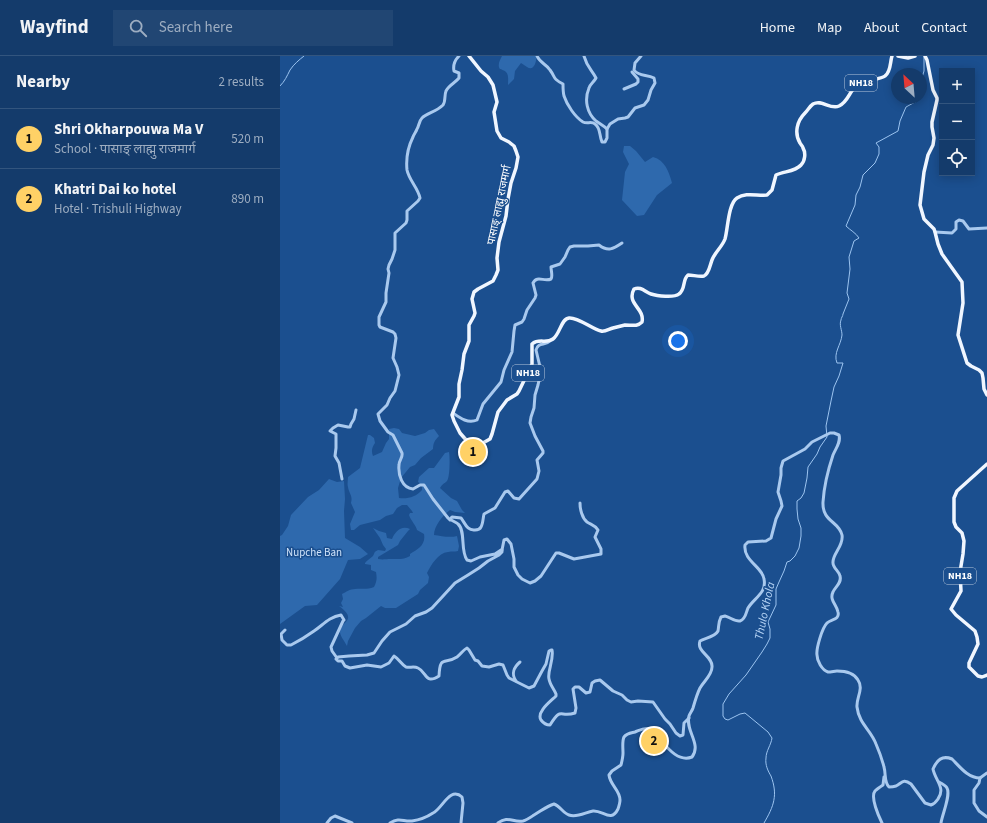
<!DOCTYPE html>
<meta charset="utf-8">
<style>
body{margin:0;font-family:"Source Sans 3","Noto Sans Devanagari",sans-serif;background:#214673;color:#f1f3f6}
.controls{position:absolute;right:12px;top:12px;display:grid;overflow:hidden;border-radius:0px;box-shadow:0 2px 10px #0003}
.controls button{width:36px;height:36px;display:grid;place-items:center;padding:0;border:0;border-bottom:1px solid #33557e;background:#143b6b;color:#f1f3f6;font:20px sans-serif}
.compass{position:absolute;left:611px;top:12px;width:36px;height:36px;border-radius:50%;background:#143b6b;box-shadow:0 2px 10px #0003;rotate:334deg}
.you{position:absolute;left:398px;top:285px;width:14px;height:14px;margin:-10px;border:3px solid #fff;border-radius:50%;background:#1a73e8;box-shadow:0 0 0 6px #1a73e833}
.badge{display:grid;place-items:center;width:26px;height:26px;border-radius:50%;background:#ffd166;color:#111;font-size:13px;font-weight:700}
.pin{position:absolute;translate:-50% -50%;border:2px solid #fff;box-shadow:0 1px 4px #0006}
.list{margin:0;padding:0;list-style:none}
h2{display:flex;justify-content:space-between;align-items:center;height:52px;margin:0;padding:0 16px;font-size:17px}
h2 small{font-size:13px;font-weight:400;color:#9dadc1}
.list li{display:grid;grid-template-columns:26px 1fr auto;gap:12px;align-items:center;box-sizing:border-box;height:60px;padding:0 16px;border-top:1px solid #33557e}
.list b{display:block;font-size:15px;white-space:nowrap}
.list p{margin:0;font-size:13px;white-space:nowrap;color:#9dadc1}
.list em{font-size:13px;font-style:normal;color:#9dadc1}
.icon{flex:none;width:22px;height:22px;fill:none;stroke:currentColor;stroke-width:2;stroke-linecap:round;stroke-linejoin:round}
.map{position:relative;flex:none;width:707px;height:767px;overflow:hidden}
header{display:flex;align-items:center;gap:24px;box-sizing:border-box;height:56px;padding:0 20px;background:#143b6b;border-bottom:1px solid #33557e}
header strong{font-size:19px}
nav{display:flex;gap:22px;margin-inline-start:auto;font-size:14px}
.search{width:280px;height:36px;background:#214673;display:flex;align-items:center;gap:10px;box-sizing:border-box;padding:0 14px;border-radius:0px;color:#9dadc1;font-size:15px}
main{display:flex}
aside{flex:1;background:#143b6b}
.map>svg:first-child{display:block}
.green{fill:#2e69ad}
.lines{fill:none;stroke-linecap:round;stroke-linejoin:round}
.stream{stroke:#9cc4f0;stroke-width:1}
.minor{stroke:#a9c9ee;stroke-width:3}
.major{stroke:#f0f6ff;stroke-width:3.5}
.labels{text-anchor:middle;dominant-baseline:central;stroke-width:3;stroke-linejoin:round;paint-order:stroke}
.shield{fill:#1b4f8f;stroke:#bbcadd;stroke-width:1}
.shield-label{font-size:10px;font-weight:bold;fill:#fff}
.street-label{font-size:11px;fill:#fff;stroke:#1b4f8f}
.park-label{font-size:11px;fill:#cfe3fa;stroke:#1b4f8f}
.water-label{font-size:12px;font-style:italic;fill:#b5d3f5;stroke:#1b4f8f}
</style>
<header>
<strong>Wayfind</strong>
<div class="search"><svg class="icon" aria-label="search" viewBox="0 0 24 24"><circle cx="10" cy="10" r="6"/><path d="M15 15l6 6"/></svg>Search here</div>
<nav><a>Home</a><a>Map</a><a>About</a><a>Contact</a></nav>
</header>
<main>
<aside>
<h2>Nearby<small>2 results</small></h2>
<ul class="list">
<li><span class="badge">1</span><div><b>Shri Okharpouwa Ma V</b><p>School · पासाङ् लाह्मु राजमार्ग</p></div><em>520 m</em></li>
<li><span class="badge">2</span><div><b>Khatri Dai ko hotel</b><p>Hotel · Trishuli Highway</p></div><em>890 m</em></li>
</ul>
</aside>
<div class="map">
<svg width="707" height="767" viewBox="0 0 707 767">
<rect width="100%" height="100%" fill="#1b4f8f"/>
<!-- green -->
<g class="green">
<path d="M 222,0 L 256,0 C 257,5 254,16 247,11 C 245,10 243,8 241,7 L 235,15 L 234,23 L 228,29 C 228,25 229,19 226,16 C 225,15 221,13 220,13 C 217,9 220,4 222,0 Z"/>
<path d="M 344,90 L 350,90 L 356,95 L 365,106 L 373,101 C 385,104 389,116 392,127 L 377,139 L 364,159 L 357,160 L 342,144 L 345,116 L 349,108 L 343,96 Z"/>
<path d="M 114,372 L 119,373 L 122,377 L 135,380 L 145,377 L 149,374 L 154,373 L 159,380 C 155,384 153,387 153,393 L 141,402 L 135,409 L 130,411 L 121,422 L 118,432 L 119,442 C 128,443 136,441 142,434 L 142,429 L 138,426 L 139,421 L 149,412 L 154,412 L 165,397 L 169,396 C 170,401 170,421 167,425 C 164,428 163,427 160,432 L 171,442 L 177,445 L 182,454 L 185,457 L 175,456 L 170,454 C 163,459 154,470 154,479 C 161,480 170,482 177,480 L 179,490 L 178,495 C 174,496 172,495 168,496 C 158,497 151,509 147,517 L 149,521 L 148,527 L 140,534 L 138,538 L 116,552 L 105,552 L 101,550 L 86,562 L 81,565 L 75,572 L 68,585 L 67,590 C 65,586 60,580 60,576 C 60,565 79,565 59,550 L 63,551 L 61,547 L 63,543 L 62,538 C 66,536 70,533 75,533 C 83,532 86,534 94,531 C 97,525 97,522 96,516 L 91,514 L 91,509 L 85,508 L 85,507 C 87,504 91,502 93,500 C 95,496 94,496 98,494 L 105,495 L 106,493 L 103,489 L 100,482 L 93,472 L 99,475 L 106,477 L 107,482 L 112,483 C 115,476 121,469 130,473 L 128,475 L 120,485 L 118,489 L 98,501 L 98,503 C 103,504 106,503 111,503 C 118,503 124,504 130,500 L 130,498 C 138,493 146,489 144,478 L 137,474 C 136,469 131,465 129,459 L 130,457 L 133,457 L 132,455 L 127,449 L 122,449 L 117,452 L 113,458 L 106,460 L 100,464 L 80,469 L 74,474 L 71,474 L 70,468 L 75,456 L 71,447 C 73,439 69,438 68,431 C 67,428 68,424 68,421 L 80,412 L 88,379 L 90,379 L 94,382 L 95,387 C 92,391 91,395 93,400 L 102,396 L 106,387 L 109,383 L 109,373 Z"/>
<polygon points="49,423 57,426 64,425 65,443 64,455 65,482 80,491 88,498 80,503 68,504 60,523 37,549 25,550 0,568 0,480 2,479 8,470 11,459 28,441 39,434"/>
</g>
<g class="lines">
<!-- stream -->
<g class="stream">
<polyline points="641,25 644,15 644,1"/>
<path d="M 0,30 C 5,25 7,20 10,14 C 14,8 19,4 24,0"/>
<path d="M 484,767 C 494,750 498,739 491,720 C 488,715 485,709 486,702 C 486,695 491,689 492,682 L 488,676 L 465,657 L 460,658 L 448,664 L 445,663 L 443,660 L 443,648 L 449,638 L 466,619 L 482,596 L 487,588 L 490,582 L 490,573 L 488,566 L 496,549 L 496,533 L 499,526 L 504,515 L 507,506 L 510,505 L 515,500 L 519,492 L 521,480 L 521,472 L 518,463 L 517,453 L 517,445 L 521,442 L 524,437 L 527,422 L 528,411 L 537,398 L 540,391 L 547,381 L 546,370 L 551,345 L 554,331 L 559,320 L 563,307 L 557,307 C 553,297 561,289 562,279 C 562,274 559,269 561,264 C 561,262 563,260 563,258 C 565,253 567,248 569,243 L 567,237 L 570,213 L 569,201 L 574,185 L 579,182 C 576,177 570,174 566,170 L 575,149 L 576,139 L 580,131 L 583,119 L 595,107 L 599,98 L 599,91 L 596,87 L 618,75 L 620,65 L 626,51 L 637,45 L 638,42"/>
</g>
<!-- minor -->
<g class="minor">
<path d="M 257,0 C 260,7 266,8 270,14 C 276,22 272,22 283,28 C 283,32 283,36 284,40 C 287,49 295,61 303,66 C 307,68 312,65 315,68 C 321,72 319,80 322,86 L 325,86 L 327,82 L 327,73 L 330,68 L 338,63 L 345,62 L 348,61 L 355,52 L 364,49 L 368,44 L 371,34 L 375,27 L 374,22 C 367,18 359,21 354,14 L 355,7 L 361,0"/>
<path d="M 304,0 C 307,11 311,13 316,22 C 314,26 310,28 309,32 C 304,44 307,57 316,65 C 320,68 324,70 327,73"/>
<polyline points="344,33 356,28 358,26 358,23 352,16"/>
<polyline points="655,176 672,177 676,173 676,166 679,164 683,165 689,173 707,172"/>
<path d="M 270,285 C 265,290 258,286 256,294 L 261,315 L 258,329 L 255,339 L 254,352 L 251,361 L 250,367 L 255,380 L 263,395 L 263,397 L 257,404 L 259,415 L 257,423 L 239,443 L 234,442 L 228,435 L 225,436 L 215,452 L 204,458 C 203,462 203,468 201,471 C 200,473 197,474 195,474 C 187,475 185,467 181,462 L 172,461 L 170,463 C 172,465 176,466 178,468 C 186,475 180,494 187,504 L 191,505 L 200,501 L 215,498 L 221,494 L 222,494 L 222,496 L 219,499 L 208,505 L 199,512 L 188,519 L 175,527 L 152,552 L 146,556 L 135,560 L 126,568 L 110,576 L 102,585 L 94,597 L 87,599 L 69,600 L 58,601 L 56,603 L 58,605 L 62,605 L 65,610 L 70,612 L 87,609 L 101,611 L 109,607 L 114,600 C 119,603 121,608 126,611 C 130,612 134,610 138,612 C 147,616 145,629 159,620 C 160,598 165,609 177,601 C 181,598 183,594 187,592 L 189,594 L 195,604 L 198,605 L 202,610 L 209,611 L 219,608 L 223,609 L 227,619 L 229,622 L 249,632 L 254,630 L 262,615 L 266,608 L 269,595 L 271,594 L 272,594 C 274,605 267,615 269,623 C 270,629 274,633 276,638 L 276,640 C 271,645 256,656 261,664 C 264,668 266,669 270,669 C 282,650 279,662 295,657 L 296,652 L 293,633 L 295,631 L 299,631 L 306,637 L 310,636 L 312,627 L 315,625 L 320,624 L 333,635 L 342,639 L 347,644 L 351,646 L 358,645 L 373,646 L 385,663 L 390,668 L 396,677 L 400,680 L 403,679 L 404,667 L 409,662"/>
<path d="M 173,357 C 180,362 188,368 197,364 L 203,348 L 221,326 L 224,314 L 232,296 L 234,275 L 235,269 L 242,266 L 244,263 L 247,254 L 255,242 L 256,239 L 253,227 C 257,219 264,226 271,223 C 273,220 271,215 271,211 L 280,208 L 285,201 L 288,194 L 290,191 L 294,190 L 308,190 L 319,189 C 328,196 333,193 342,187"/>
<polyline points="62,423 59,407 55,400 56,392 56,378 50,375 53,372 58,369 68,371 70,371 71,368 74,363 76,354"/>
<path d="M 170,464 L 168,462 L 153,443 L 144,429 L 140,429 L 133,433 C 122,432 118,419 119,409 C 119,404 123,402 122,397 L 113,379 L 108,376 L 100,365 L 98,358 L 107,349 L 110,342 L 115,335 L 119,319 L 117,311 L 113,302 L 116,282 L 115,278 L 113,276 L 100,271 L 99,269 L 99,261 L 106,246 L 106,237 L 109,217 L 108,213 L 109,209 L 112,203 L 115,194 L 115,177 L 126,167 L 127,164 L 127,155 L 138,145 L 140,142 C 138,132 129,124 127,114 C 126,104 128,91 133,81 C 134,78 136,76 137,73 C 139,70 139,65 142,62 C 147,57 156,56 163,49 C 166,45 164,40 166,35 C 169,29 175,27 179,22 L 179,17 L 174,15 C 173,10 175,4 179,0"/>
<path d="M 222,494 L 224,484 L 227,483 L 231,488 L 234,503 L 234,511 L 238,519 L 242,523 L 250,527 L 255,525 L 261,520 L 276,497 L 279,497 L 294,503 L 321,498 L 321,493 L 315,481 L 318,474 C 315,469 312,469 307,466 C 302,462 300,453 300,447"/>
<path d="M 5,574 L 1,578 L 2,584 L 7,589 L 11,589 C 19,585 27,580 34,575 C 43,569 49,561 61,559 L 64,564 L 63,565 L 51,591 L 52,595 L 57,602"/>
<path d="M 236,625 C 231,618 234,611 240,606"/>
<polyline points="700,722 699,727 694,734 694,747 699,755 707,761"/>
<path d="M 659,726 C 661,727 666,730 667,732 C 671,739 662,759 661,767"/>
<polyline points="47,767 51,762 55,760 72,767"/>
<path d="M 110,767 C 120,761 123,766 132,765 C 139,764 147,761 153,757 C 162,753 170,730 182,741 L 183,747 L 181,767"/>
<path d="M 218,767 C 228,759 233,767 243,765 C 247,764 251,761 254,759 C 261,755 267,750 274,748 C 280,750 283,757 289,759 C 297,762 306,756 313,755 C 323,754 331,767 338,753 C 339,750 340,747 340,744 C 340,734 330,729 329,719 L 332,715 L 341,709 C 342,705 343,701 343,697 C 343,692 342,685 344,681 C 347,677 351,677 355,676 C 360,674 365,671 370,673 C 374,674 377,679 379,682 C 386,690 398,707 412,701 C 422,688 405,675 409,660 C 410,657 412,655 413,652 C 415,645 417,638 420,632 C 424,625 432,619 432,611 C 433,600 416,596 420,585 C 425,582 435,581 438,575 C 439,570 438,567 441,561 L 445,560 C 450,561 455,566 460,565 C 466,563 466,556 468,552 C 474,542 487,537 484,523 C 483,511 463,505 465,489 L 468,486 L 486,485 L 491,482 L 496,463 L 502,450 L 501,445 L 498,436 L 501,419 L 501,412 L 503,405 L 525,393 L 532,386 L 550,377 L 554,377 L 559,379 C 561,386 556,392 553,399 C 548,414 544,430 543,446 C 542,466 559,465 562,479 C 564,490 552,498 553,507 C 553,512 559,515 560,520 C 562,527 555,531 553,536 C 549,544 557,549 558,556 C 560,564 551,563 547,567 C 542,572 536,593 537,599 C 537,605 542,614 548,616 C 551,616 555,615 557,615 C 565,615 574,617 578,624 C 584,633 576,642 577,651 C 579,668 591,674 596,688 C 599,695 602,703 604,711 C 606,718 604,726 609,731 C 611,731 613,731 616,730 C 622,727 623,722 631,728 L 645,747 L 651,749 C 654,748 656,746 658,743 C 666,732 655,724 653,713 C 657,704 662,699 672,703 C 680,711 688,722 700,722 L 707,717"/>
<path d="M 602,767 C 599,761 590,741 595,735 C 597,733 600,731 603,729 L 604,721"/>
</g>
<!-- major -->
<g class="major">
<path d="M 189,0 L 201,15 L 208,21 L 213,29 L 217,46 L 214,56 L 217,75 L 221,82 L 229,86 L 234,90 L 236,95 L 238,101 L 236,112 L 231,127 L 228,143 L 226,160 L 219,186 L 217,202 L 218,214 L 216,219 L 213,225 L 198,233 L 194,236 L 192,243 L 195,257 L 194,260 L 189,269 L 189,285 L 184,298 L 182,314 L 179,328 L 179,341 L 172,359 L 174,365 L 180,377 L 187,385 L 192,388 L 197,389 L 201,388 L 210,383 L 212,378 L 218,356 L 227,344 L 237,338 L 239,335 L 252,308 L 252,288 C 259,282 266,288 273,283 C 280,278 281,263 289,262 C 298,261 312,273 321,275 C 325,276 329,273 333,272 C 337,271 341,270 345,269 C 352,269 357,271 362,266 C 365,252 346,248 354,233 C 361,230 365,236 371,238 C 377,240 394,242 399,238 C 406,233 402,224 408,219 C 413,219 419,221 424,220 C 429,218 430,209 432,204 C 435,196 442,191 445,183 C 448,173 448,148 457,142 C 466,136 477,140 487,139 L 492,134 L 496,119 C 504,115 515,116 521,109 C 525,105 526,97 523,92 C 523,90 521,89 520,87 C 514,77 517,65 525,57 C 528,54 530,50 533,48 C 542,43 550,54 559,50 C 569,45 569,35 577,29 C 585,23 600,24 605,20 C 611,16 610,6 612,0"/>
<polyline points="618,0 628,2 635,0"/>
<polyline points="645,0 647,4 653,34 657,42 657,44 652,66 652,71 654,82 653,89 648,99 644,116 640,149 644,163 654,173 655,176 658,188 662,198 682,226 683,247 678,279 687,307 691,310 699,314 702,317 703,322 704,333 707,339"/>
<polyline points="707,408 677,435 674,442 674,466 676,471 682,477 684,485 683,498 680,516 681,535 671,553 676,559 695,575 697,581 698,588 689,607 689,611 698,620 702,621 707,619"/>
</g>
</g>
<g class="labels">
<!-- shield labels -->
<g class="shield">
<rect x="565" y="19" width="32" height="16" rx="3"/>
<rect x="232" y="309" width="32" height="16" rx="3"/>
<rect x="664" y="512" width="32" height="16" rx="3"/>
</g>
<g class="shield-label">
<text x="581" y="27">NH18</text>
<text x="248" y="317">NH18</text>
<text x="680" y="520">NH18</text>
</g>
<!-- street labels -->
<g class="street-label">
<text transform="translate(219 149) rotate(-78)">पासाङ् लाह्मु राजमार्ग</text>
</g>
<!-- park labels -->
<g class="park-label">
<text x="34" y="496">Nupche Ban</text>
</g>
<!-- water labels -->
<g class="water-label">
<text transform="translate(485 555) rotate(-78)">Thulo Khola</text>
</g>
</g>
</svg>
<div class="controls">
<button>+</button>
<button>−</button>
<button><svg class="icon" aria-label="locate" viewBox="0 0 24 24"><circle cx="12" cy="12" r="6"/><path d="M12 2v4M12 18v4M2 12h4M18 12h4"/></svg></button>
</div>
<svg class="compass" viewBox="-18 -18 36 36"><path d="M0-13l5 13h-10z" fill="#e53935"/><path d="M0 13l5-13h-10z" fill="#9dadc1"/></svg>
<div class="you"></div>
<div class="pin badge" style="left:193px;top:396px">1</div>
<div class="pin badge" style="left:374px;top:685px">2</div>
</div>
</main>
